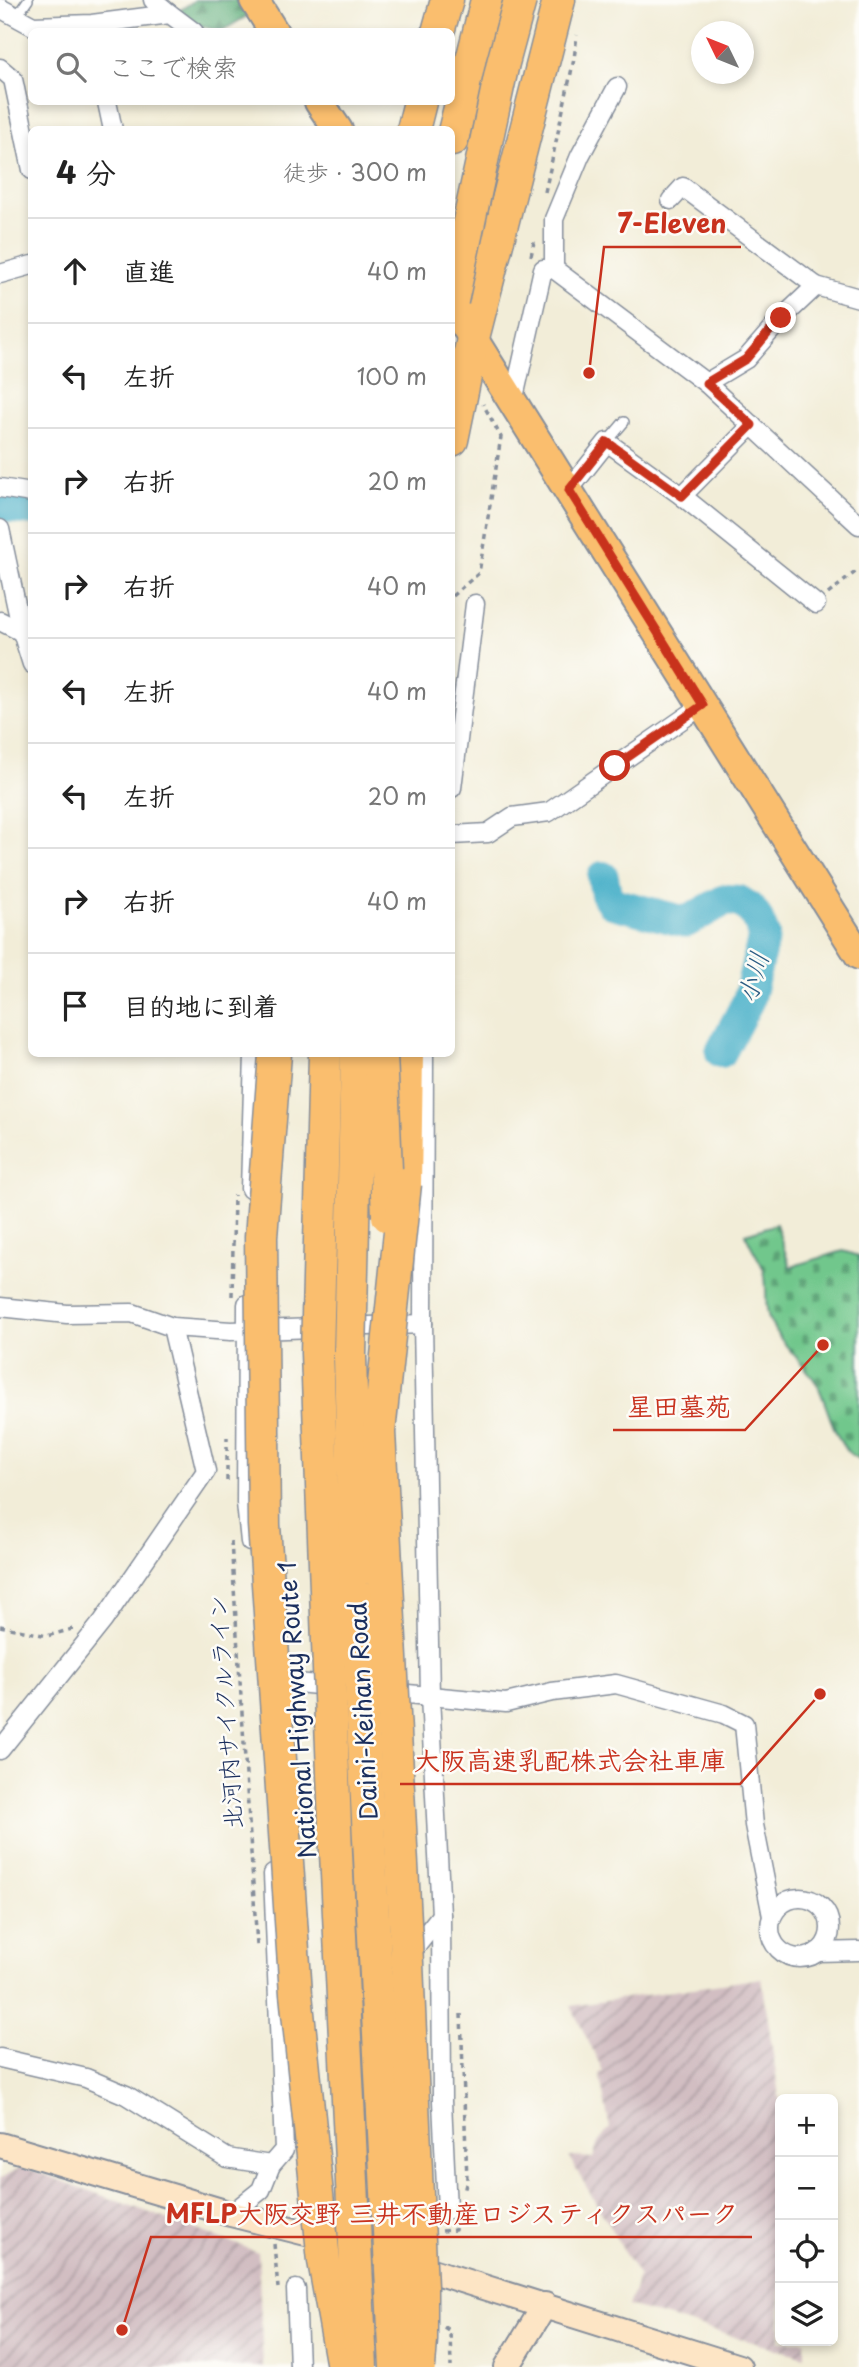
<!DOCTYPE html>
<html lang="ja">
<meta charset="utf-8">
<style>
body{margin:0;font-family:"Playpen Sans","Klee One",sans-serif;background:#f6f6f6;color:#222}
.controls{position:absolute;right:21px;bottom:21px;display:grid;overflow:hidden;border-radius:10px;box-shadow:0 4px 10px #0003}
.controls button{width:63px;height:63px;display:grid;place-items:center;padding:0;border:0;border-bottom:2px solid #e0e0e0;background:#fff;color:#222;font:35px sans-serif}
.compass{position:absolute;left:691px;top:21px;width:63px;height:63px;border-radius:50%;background:#fff;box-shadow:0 4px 10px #0003;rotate:313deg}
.stop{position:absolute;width:21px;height:21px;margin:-16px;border:5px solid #c8321e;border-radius:50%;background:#fff}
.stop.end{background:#c8321e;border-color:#fff;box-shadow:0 2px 7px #0008}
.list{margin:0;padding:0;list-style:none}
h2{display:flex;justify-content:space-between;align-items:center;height:91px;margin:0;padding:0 28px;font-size:30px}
h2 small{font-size:23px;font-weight:400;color:#767676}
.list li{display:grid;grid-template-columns:46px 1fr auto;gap:21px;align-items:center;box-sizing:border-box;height:105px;padding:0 28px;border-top:2px solid #e0e0e0}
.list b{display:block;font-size:26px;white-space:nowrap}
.list em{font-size:23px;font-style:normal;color:#767676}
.icon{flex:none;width:38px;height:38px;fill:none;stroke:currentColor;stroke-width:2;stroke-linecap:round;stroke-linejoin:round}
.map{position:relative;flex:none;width:859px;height:2367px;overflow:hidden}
.search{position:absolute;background:#fff;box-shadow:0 4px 10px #0003;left:28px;top:28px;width:427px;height:77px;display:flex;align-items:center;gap:18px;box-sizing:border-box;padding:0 24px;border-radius:10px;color:#767676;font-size:26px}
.panel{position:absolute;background:#fff;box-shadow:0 4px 10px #0003;left:28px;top:126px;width:427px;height:931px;border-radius:10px}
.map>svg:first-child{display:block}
.industrial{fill:url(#industrial-furrows)}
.forest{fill:url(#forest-firs);stroke:#3c6e6b;stroke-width:2}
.cemetery{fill:url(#cemetery-stones);stroke:#467b75;stroke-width:2}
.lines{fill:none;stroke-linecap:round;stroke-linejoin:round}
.river{stroke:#4ab0c9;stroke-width:32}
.lane-casing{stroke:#868e9b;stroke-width:12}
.street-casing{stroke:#868e9b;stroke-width:21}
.secondary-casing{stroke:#868e9b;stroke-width:28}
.primary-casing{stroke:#868e9b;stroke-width:32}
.highway-casing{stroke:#868e9b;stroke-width:35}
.path{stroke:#868e9b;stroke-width:3.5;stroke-dasharray:5 5;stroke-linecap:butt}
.lane{stroke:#fff;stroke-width:9}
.street{stroke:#fff;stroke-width:18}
.secondary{stroke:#fde5c5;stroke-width:24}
.primary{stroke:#fabe6e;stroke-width:28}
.highway{stroke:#fabe6e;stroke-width:32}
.highway-bridge-casing{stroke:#868e9b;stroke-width:35;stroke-linecap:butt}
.highway-bridge{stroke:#fabe6e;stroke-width:32}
.route{stroke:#c8321e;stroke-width:9}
.labels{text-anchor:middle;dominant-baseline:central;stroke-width:5;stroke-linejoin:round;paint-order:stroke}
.street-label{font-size:24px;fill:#1b2f5e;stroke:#fdfcf7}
.water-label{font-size:26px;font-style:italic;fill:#2b5c83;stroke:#fdfcf7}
.leader{fill:none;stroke:#c8321e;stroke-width:2.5}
.callout-dot{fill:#c8321e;stroke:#fdfcf7;stroke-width:2.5}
.callout-label{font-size:26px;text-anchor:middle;font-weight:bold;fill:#c8321e;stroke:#fdfcf7;stroke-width:5;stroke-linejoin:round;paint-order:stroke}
</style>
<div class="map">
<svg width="859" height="2367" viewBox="0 0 859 2367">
<defs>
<pattern id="industrial-furrows" width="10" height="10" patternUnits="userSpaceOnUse" patternTransform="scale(1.75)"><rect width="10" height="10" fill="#d2bec2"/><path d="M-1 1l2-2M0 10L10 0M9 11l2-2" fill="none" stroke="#aa9ba1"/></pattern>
<pattern id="forest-firs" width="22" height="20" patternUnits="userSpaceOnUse" patternTransform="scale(1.75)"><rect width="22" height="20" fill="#5cac78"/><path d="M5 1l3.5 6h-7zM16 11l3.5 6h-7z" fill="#4b8c66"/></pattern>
<pattern id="cemetery-stones" width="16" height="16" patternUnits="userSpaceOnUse" patternTransform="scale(1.75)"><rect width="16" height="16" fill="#71c78c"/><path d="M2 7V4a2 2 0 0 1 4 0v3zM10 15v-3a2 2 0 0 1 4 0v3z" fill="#5ca276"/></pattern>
</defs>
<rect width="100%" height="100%" fill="#fdfcf7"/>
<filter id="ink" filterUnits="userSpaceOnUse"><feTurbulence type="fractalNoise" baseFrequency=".0143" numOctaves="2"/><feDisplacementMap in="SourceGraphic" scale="14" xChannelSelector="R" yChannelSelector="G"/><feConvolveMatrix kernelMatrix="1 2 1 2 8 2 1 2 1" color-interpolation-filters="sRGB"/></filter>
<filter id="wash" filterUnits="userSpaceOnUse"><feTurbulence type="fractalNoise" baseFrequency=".00686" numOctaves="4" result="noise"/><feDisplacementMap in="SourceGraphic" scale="28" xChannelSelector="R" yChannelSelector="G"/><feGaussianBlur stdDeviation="1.57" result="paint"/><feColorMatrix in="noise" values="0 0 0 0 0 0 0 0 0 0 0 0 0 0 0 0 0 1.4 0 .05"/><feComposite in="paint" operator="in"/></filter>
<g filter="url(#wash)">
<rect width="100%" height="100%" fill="#f2edd8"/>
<!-- industrial -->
<g class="industrial">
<polygon points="762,1978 780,2103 780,2341 805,2341 805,2357 628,2306 639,2277 569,2157 593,2158 598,2143 610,2128 599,2074 603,2071 571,2006"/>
<polygon points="21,2166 258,2252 263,2367 0,2367 0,2180"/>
</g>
<!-- forest -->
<polygon class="forest" points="195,0 245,0 252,13 222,31 196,25 179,11"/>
<!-- cemetery -->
<path class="cemetery" d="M 776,1224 L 790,1267 L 843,1251 L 859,1256 L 859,1459 C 837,1453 828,1406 818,1386 C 805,1362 781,1346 770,1321 C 763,1305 769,1284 763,1268 C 758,1256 750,1247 746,1234 Z"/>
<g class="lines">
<!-- river -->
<g class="river">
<polyline points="0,506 32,510"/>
<polyline points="603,877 606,894 612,903 686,922 725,900 739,901 750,908 757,918 764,935 748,1001 721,1052"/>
</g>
</g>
</g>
<g filter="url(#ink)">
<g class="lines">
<!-- lane casing -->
<g class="lane-casing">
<g id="lane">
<polyline points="16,17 28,0"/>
<polyline points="607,442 624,422"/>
</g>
</g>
<!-- street casing -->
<g class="street-casing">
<g id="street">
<polyline points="153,0 170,14"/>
<polyline points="0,8 33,26 92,24 170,14 194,32"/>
<polyline points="0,68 13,79 32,170"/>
<polyline points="107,102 113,130"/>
<polyline points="671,200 683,187 816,286"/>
<polyline points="554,269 554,219 580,156 617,87"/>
<polyline points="0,274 32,265"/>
<polyline points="706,383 746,359 781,319 816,286 859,298"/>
<polyline points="513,402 543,269 554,269 706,383 859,525"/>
<polyline points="0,488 32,493"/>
<polyline points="569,490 607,442 682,496 816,604"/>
<polyline points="682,496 752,425"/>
<polyline points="0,529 22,632 32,664"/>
<polyline points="0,621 22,632"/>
<polyline points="452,788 475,604"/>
<polyline points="452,835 488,833 512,817 549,812 703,705"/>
<polyline points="424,1054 423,1324 430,1696 441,1915 442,2101 447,2210"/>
<polyline points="250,1189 254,1054"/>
<polyline points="247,1304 246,1503 250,1542"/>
<polyline points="0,1307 67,1314 132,1313 172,1327 231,1331 423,1324"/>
<polyline points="268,1680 337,1687"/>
<polyline points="386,1692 506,1703 552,1692 616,1684 724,1714 744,1724 754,1825 772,1916"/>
<polyline points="0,1750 103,1621 206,1471 172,1327"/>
<circle cx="800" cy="1928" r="30"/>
<polyline points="415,1948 441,1915"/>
<polyline points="817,1952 859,1951"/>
<polyline points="0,2058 86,2078 126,2095 227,2158 271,2165 284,2150 273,1874"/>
<polyline points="231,2214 261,2190 271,2165"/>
<polyline points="296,2289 299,2367"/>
</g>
</g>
<!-- secondary casing -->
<g class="secondary-casing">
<g id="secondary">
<polyline points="0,2145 231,2214 330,2239 739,2367"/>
<polyline points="507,2367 545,2305"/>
</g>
</g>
<!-- primary casing -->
<g class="primary-casing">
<g id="primary">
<polyline points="254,0 274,32"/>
<polyline points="319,102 338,130"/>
<polyline points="452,305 859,955"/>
</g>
</g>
<!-- highway casing -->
<g class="highway-casing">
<g id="highway">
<polyline points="438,32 447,0"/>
<polyline points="413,130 420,102"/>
<polyline points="452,140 487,0"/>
<polyline points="452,440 473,338 559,0"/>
<polyline points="405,1184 407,1054"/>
</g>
</g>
<!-- path -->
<g class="path">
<polyline points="545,192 574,59 577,35"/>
<polyline points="531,256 535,237"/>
<polyline points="828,594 859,569"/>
<polyline points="452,596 479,573 501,437 483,404"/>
<polyline points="232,1296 234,1195"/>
<polyline points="227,1481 227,1437"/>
<polyline points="231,1541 257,1946"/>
<polyline points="0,1626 47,1636 76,1628"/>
<polyline points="461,2014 467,2180 464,2192"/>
<polyline points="442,2231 455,2230 456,2223"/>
<polyline points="274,2244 278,2288"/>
<polyline points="444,2327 450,2331 451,2367"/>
</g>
<!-- lane -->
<use href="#lane" class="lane"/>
<!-- street -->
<use href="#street" class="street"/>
<!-- secondary -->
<use href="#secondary" class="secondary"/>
<!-- primary -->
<use href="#primary" class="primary"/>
<!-- highway -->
<use href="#highway" class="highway"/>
<!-- highway-bridge casing -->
<g class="highway-bridge-casing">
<g id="highway-bridge">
<polyline points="452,301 503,63 520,0"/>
<polyline points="275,1054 261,1237 264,1525 296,1994 324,2261 343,2367"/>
<polyline points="325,1054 317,1353 336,1853 361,2367"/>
<polyline points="357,1054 350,1356 356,1584 396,2367"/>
<polyline points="381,1054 388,1216"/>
<polyline points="405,1184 379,1432 406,1940 421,2287 421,2340 419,2367"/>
</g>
</g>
<!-- highway-bridge -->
<use href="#highway-bridge" class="highway-bridge"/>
</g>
</g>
<g class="lines" filter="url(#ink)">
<!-- route -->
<polyline class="route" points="615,766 703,705 569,490 607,442 682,496 752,425 706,383 746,359 781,318"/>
</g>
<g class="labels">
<!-- street labels -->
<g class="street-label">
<text transform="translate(296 1710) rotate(-94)">National Highway Route 1</text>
<text transform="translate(362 1711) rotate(-93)">Daini-Keihan Road</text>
<text transform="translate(224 1712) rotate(-94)">北河内サイクルライン</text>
</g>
<!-- water labels -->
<g class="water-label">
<text transform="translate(752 977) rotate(-74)">小川</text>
</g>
</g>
<!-- callouts -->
<path class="leader" d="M589 373L604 247H741M823 1345L745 1430H613M820 1694L740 1784H400M122 2330L151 2237H752"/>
<g class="callout-dot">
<circle cx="589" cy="373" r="7"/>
<circle cx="823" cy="1345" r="7"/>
<circle cx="820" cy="1694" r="7"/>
<circle cx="122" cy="2330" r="7"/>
</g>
<g class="callout-label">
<text x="672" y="233">7-Eleven</text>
<text x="679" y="1416">星田墓苑</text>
<text x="570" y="1770">大阪高速乳配株式会社車庫</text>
<text x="452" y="2223">MFLP大阪交野 三井不動産ロジスティクスパーク</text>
</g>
</svg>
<div class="controls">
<button>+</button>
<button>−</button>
<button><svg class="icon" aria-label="locate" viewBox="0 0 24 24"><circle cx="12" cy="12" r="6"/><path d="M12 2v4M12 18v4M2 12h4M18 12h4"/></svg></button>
<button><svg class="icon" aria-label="layers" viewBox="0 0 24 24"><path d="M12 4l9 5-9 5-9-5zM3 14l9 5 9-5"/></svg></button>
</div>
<svg class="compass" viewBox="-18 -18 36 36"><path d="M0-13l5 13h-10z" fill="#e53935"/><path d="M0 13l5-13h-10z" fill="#767676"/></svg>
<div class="stop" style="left:615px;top:766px"></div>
<div class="stop end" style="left:781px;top:318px"></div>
<div class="search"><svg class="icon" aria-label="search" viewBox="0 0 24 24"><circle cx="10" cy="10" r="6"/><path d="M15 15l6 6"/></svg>ここで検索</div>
<section class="panel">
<h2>4 分<small>徒歩 · 300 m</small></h2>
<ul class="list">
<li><svg class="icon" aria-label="ahead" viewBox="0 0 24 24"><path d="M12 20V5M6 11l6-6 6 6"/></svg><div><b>直進</b></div><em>40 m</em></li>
<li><svg class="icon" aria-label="left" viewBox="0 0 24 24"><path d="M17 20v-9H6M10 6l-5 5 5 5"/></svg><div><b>左折</b></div><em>100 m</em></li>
<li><svg class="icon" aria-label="right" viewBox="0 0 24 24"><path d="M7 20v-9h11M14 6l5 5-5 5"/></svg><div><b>右折</b></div><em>20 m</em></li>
<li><svg class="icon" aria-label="right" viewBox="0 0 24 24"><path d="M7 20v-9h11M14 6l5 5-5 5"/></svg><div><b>右折</b></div><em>40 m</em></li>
<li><svg class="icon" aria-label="left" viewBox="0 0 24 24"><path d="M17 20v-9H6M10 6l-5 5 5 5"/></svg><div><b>左折</b></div><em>40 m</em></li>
<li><svg class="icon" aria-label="left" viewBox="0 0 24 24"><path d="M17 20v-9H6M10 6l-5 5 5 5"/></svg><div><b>左折</b></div><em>20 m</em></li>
<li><svg class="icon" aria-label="right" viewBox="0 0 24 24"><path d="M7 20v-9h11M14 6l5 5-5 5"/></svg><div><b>右折</b></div><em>40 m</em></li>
<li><svg class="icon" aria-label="arrive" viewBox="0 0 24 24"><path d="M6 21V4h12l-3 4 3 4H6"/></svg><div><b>目的地に到着</b></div></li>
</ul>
</section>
</div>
